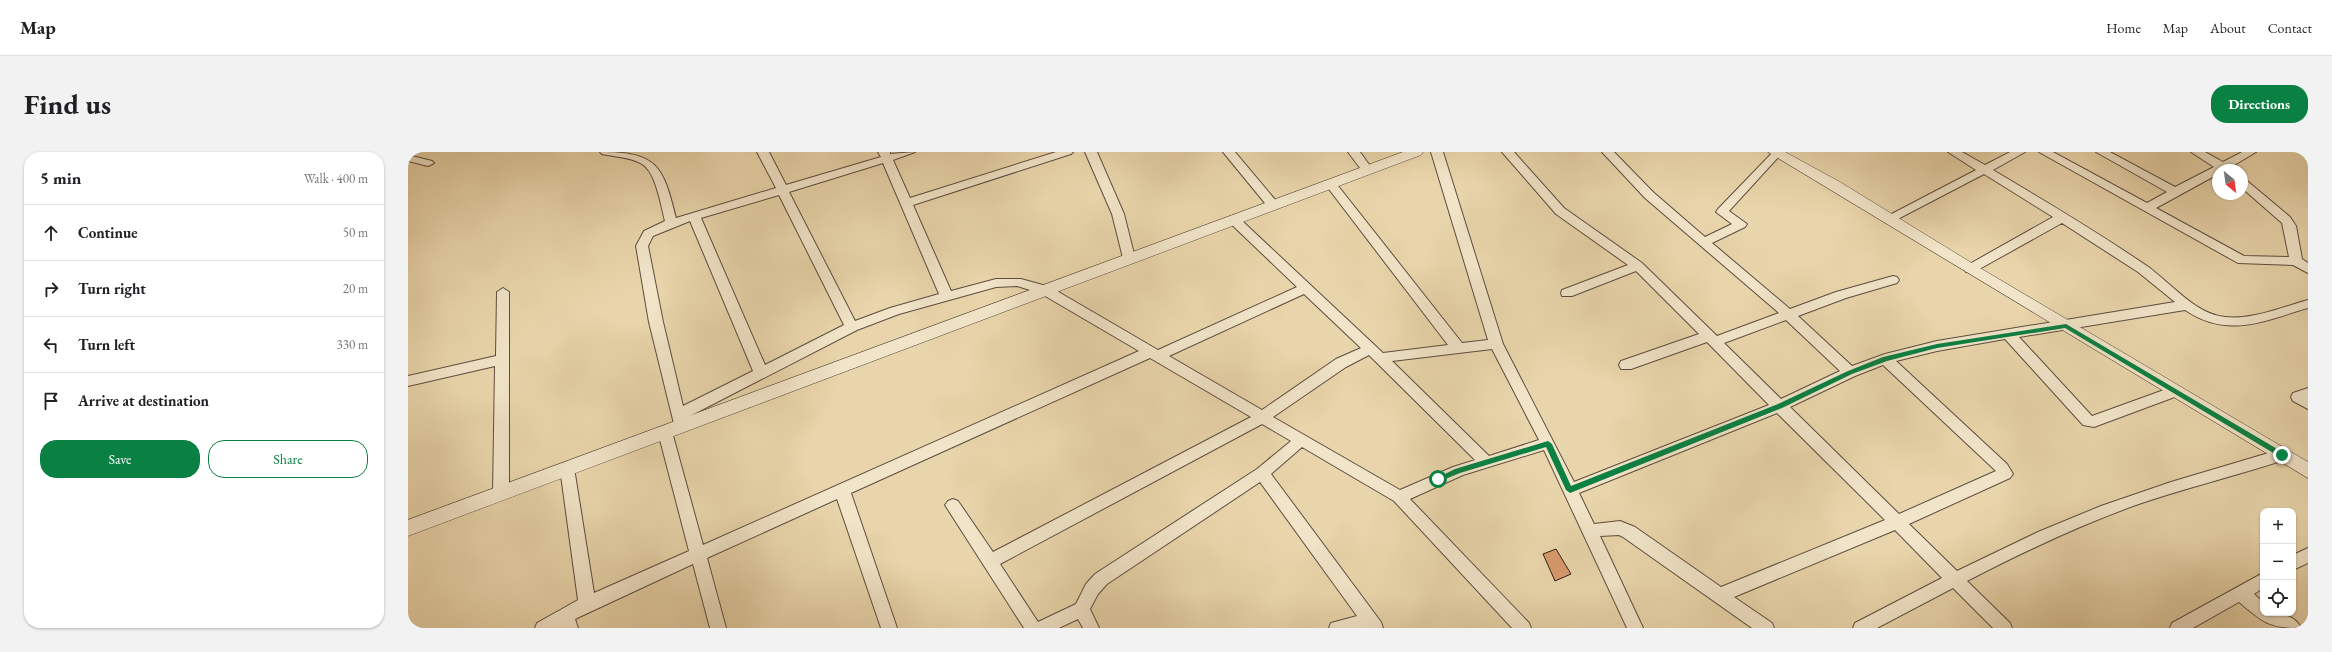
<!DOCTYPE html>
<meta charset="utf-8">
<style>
body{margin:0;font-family:"EB Garamond",serif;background:#f2f2f2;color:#202124}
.controls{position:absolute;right:12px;bottom:12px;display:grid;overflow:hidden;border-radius:8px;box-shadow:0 1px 3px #0004}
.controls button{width:36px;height:36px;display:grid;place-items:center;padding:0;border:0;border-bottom:1px solid #e0e0e0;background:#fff;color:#202124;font:20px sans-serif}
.compass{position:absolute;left:1804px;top:12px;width:36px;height:36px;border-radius:50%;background:#fff;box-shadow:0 1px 3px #0004;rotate:151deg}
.stop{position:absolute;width:12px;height:12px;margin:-9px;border:3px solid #0b8043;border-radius:50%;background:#fff}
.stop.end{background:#0b8043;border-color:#fff;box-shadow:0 1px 4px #0008}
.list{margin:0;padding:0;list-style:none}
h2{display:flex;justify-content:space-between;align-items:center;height:52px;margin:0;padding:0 16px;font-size:17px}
h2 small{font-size:13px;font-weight:400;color:#757577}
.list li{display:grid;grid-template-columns:26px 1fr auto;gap:12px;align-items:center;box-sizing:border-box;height:56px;padding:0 16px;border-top:1px solid #e0e0e0}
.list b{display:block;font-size:15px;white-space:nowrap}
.list em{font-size:13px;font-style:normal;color:#757577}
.actions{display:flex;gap:8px;padding:12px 16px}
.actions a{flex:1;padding:9px 0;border:1px solid #0b8043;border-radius:16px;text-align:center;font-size:14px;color:#0b8043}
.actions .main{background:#0b8043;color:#fff}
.icon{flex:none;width:22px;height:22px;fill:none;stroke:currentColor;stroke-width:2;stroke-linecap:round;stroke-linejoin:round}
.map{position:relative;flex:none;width:1900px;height:476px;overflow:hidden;border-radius:16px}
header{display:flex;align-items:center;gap:24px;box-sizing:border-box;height:56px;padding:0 20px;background:#fff;border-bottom:1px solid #e0e0e0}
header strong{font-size:19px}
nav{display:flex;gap:22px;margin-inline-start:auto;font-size:14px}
.intro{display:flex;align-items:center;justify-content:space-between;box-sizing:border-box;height:96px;padding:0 24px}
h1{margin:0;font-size:28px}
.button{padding:10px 18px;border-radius:16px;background:#0b8043;color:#fff;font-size:14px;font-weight:700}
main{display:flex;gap:24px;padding:0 24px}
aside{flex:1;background:#fff;border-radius:16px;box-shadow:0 1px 3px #0004}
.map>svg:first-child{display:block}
.building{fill:#d99a6d;stroke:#2e201b}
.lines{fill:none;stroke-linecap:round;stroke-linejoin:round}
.minor-casing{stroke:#5d4d3f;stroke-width:2}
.tertiary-casing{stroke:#5d4d3f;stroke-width:1}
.minor{fill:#f1e4c8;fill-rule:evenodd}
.tertiary{fill:#f1e4c8;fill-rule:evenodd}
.route{fill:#0b8043}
</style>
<header>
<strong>Map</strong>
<nav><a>Home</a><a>Map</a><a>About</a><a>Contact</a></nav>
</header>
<div class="intro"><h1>Find us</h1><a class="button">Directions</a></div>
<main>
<aside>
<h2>5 min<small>Walk · 400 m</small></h2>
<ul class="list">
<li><svg class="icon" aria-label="ahead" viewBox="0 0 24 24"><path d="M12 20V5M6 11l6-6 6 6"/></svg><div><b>Continue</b></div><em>50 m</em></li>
<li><svg class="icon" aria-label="right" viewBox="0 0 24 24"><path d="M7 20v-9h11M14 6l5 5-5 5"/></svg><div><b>Turn right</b></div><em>20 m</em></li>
<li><svg class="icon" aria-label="left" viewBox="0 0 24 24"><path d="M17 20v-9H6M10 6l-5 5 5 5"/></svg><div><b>Turn left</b></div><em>330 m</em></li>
<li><svg class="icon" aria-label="arrive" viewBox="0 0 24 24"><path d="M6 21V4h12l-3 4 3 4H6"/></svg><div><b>Arrive at destination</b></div></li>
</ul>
<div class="actions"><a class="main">Save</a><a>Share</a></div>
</aside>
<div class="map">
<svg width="1900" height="476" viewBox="0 0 1900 476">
<rect width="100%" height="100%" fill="#e9d5ab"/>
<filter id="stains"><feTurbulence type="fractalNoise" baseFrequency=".005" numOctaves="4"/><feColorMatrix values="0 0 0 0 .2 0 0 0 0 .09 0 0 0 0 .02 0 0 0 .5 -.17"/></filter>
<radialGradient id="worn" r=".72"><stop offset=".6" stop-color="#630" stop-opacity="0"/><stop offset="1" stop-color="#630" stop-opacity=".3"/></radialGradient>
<!-- building -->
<polygon class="building" points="1148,397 1163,422 1147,429 1135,402"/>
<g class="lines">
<!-- minor casing -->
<g class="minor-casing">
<g id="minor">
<path d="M 192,0 C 249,0 255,13 268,66 L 368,36 L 349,0 L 361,0 L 378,33 L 473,5 L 470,0 L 482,0 L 482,2 L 507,0 L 485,8 L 502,46 L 648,0 L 665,0 L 663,2 L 505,53 L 543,139 L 588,127 L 613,127 L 642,135 L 750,198 L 889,135 L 822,71 L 820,68 L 822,65 L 830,65 L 975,201 L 1040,193 L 917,32 L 919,30 L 927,30 L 1054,191 L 1080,188 L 1023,0 L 1035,0 L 1095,192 L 1166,330 L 1361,253 L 1299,190 L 1223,217 L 1213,217 L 1211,213 L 1213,209 L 1291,182 L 1228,119 L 1164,144 L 1154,144 L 1153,141 L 1154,138 L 1220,113 L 1148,62 L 1094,0 L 1106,0 L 1156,56 L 1234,111 L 1309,184 L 1371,161 L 1237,46 L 1194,0 L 1206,0 L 1245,40 L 1297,85 L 1324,72 L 1308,60 L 1310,57 L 1365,0 L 1375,0 L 1321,59 L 1339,72 L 1337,75 L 1304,91 L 1382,157 L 1428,140 L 1485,124 L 1489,125 L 1491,128 L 1489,131 L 1438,146 L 1390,164 L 1444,214 L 1477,202 L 1529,189 L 1767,150 L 1730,120 L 1654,71 L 1566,120 L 1558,120 L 1556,117 L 1558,114 L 1645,65 L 1576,22 L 1484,70 L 1480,71 L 1474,67 L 1568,18 L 1540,0 L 1554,0 L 1577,13 L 1602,0 L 1617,0 L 1585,18 C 1637,49 1689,80 1739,114 C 1763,131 1787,162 1817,165 C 1845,168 1874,155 1900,148 L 1900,156 C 1855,169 1820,187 1777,158 L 1611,185 L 1684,264 L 1767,234 L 1772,235 L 1774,239 L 1772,243 L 1686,275 L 1675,273 L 1597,187 L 1529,199 L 1488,209 L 1599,312 L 1605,322 L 1602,326 L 1501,372 L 1549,419 L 1630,380 L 1693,354 L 1763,330 L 1874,297 L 1879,299 L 1881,303 L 1879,307 C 1828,324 1776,336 1725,354 C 1668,375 1613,401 1559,429 L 1602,471 L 1604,476 L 1585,476 L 1545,436 L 1469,476 L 1445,476 L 1447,471 L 1534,426 L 1487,378 L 1326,445 L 1364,471 L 1366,476 L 1344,476 L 1215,385 L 1211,383 L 1192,384 L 1235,476 L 1219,476 L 1136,298 L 1055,323 L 1002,347 L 1121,471 L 1123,476 L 1104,476 L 986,349 L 894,295 L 863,322 L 973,470 L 975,476 L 921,476 L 923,471 L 949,464 L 852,330 L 699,432 L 690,442 L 682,457 L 691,476 L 675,476 L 670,467 L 651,476 L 616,476 L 537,353 L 540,349 L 545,347 L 550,349 L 585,400 L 843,265 L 742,206 L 443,341 L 489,476 L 473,476 L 429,347 L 299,406 L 318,476 L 302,476 L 285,412 L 167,467 L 170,476 L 127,476 L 129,471 L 170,448 L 152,316 L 154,312 L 159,310 L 164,312 L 166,316 L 186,441 L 281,399 L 250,280 L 252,276 L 257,274 L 262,276 L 264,280 L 295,393 L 731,199 L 632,141 L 609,134 L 588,135 L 491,162 L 449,178 L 278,266 L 279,272 L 277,276 L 267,276 L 241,170 L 228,94 L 236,79 L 257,69 C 253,54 248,20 234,12 C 223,5 207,5 194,2 ZM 475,11 L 531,142 L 482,156 L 447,169 L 381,40 ZM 371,43 L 436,173 L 357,213 L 293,66 ZM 282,69 L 345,219 L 275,254 L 255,170 L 240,94 L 245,84 ZM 896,142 L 953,196 L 928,207 L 854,258 L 761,204 ZM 1378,168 L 1432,219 L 1373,247 L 1316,191 ZM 1084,197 L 1131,288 L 1081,304 L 984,209 ZM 961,203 L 967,209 L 1067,308 L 1045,315 L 992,338 L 865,265 L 938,215 ZM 1475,213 L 1588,319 L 1491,362 L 1382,255 L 1447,224 ZM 1369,261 L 1477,368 L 1313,435 L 1227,375 L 1212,369 L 1186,372 L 1171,341 ZM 854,272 L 883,289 L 849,317 L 687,422 L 678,432 L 668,452 L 630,470 L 592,412 Z"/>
<polygon points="677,0 689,0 716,62 727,106 725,109 721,110 715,106 704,62"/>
<polygon points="815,0 827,0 869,50 871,53 869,56 861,56"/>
<polygon points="940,0 952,0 965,18 963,20 955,20"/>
<polygon points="1631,0 1645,0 1739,51 1759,40 1688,0 1702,0 1767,35 1806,15 1783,0 1797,0 1815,10 1834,0 1848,0 1823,15 1826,18 1810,18 1810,22 1748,56 1836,104 1881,105 1874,71 1834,36 1834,26 1838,28 1882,65 1888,74 1894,107 1900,111 1900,121 1885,113 1830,111"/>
<polygon points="0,3 24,9 26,11 20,14 0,9"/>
<polygon points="95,136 101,140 101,341 98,345 93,347 88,345 85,341 87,214 0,234 0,224 88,204 89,140"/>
<polygon points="1900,236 1900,257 1885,249 1883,245 1885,241"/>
<polygon points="1900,396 1900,411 1885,418 1885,403"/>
<path d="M 1855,421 L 1855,436 L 1846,442 L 1855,450 L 1855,461 C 1869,461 1887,462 1893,476 C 1861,476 1856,471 1831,450 L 1785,476 L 1762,476 L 1764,471 Z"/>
</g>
</g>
<!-- tertiary casing -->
<g class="tertiary-casing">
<g id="tertiary">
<polygon points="995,0 1015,0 1013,3 0,384 0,368"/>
<polygon points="1360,0 1377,0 1432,30 1567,113 1900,310 1900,326"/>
</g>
</g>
<!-- minor -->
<use href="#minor" class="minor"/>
<!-- tertiary -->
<use href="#tertiary" class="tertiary"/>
</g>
<!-- route -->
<polygon class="route" points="1658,172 1876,301 1876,305 1872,305 1657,176 1529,196 1479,209 1444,222 1374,256 1162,341 1158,338 1138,295 1052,321 1030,330 1027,327 1047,317 1140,289 1144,292 1163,334 1370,252 1440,219 1475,205 1529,192"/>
<rect width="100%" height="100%" filter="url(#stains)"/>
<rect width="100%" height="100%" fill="url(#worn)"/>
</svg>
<div class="controls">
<button>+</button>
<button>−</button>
<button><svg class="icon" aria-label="locate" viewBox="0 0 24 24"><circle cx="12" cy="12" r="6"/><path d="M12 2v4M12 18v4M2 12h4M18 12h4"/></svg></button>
</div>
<svg class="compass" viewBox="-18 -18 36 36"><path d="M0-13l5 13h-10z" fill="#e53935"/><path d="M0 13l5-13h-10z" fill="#757577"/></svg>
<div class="stop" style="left:1030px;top:327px"></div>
<div class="stop end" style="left:1874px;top:303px"></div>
</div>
</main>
